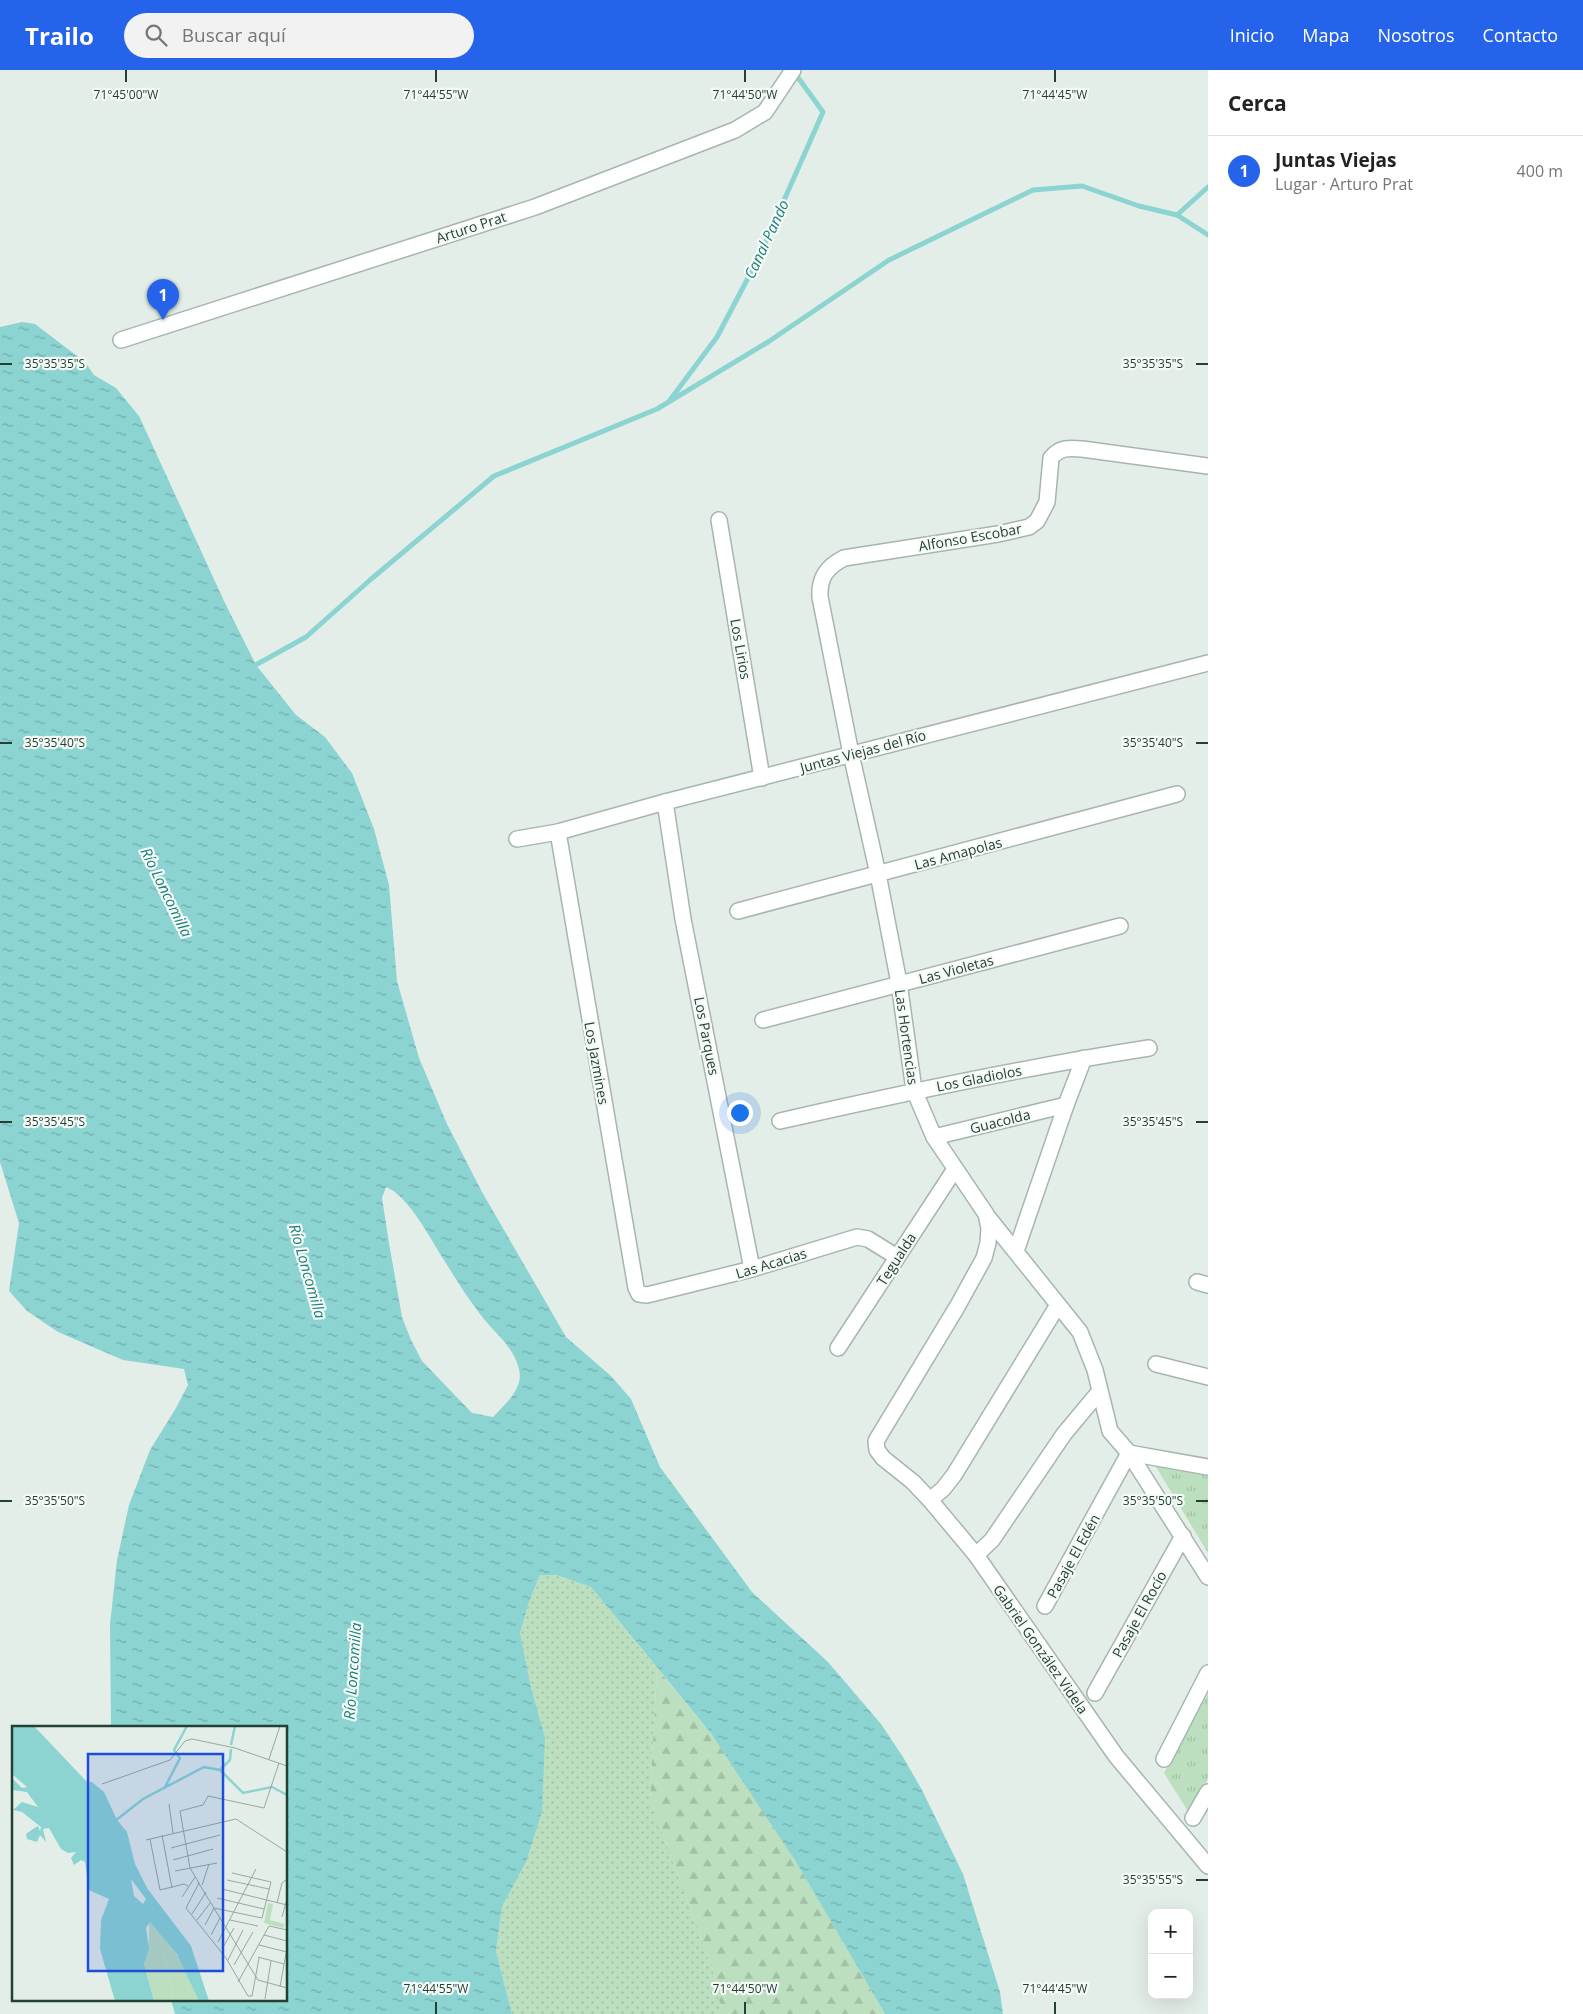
<!DOCTYPE html>
<html lang="es">
<meta charset="utf-8">
<style>
body{margin:0;font-family:"Open Sans",sans-serif;background:#f2f2f2;color:#222}
.controls{position:absolute;right:15px;bottom:15px;display:grid;overflow:hidden;border-radius:10px;box-shadow:0 5px 20px #0002}
.controls button{width:45px;height:45px;display:grid;place-items:center;padding:0;border:0;border-bottom:1px solid #e0e0e0;background:#fff;color:#222;font:25px sans-serif}
.you{position:absolute;left:739px;top:1042px;width:18px;height:18px;margin:-12px;border:4px solid #fff;border-radius:50%;background:#1a73e8;box-shadow:0 0 0 8px #1a73e833}
.badge{display:grid;place-items:center;width:32px;height:32px;border-radius:50%;background:#2563eb;color:#fff;font-size:16px;font-weight:700}
.pin{position:absolute;translate:-50% -41px;filter:drop-shadow(0 1px 2px #0008)}
.pin::after{content:'';position:absolute;top:26px;width:18px;height:15px;background:inherit;clip-path:polygon(0 0,100% 0,50% 100%)}
.list{margin:0;padding:0;list-style:none}
h2{display:flex;justify-content:space-between;align-items:center;height:65px;margin:0;padding:0 20px;font-size:21px}
h2 small{font-size:16px;font-weight:400;color:#767676}
.list li{display:grid;grid-template-columns:32px 1fr auto;gap:15px;align-items:center;box-sizing:border-box;height:70px;padding:0 20px;border-top:1px solid #e0e0e0}
.list b{display:block;font-size:19px;white-space:nowrap}
.list p{margin:0;font-size:16px;white-space:nowrap;color:#767676}
.list em{font-size:16px;font-style:normal;color:#767676}
.icon{flex:none;width:28px;height:28px;fill:none;stroke:currentColor;stroke-width:2;stroke-linecap:round;stroke-linejoin:round}
.map{position:relative;flex:none;width:1208px;height:1944px;overflow:hidden}
header{display:flex;align-items:center;gap:30px;box-sizing:border-box;height:70px;padding:0 25px;background:#2563eb;color:#fff}
header strong{font-size:24px}
nav{display:flex;gap:28px;margin-inline-start:auto;font-size:18px}
.search{width:350px;height:45px;background:#f2f2f2;display:flex;align-items:center;gap:12px;box-sizing:border-box;padding:0 18px;border-radius:28px;color:#767676;font-size:19px}
main{display:flex}
aside{flex:1;background:#fff}
.map>svg:first-child{display:block}
.grass{fill:url(#grass-dots)}
.forest{fill:url(#forest-firs)}
.park{fill:url(#park-tufts)}
.water{fill:url(#water-ripples);fill-rule:evenodd}
.lines{fill:none;stroke-linecap:round;stroke-linejoin:round}
.stream{stroke:#8bd4d2;stroke-width:5}
.street-casing{stroke:#a6b6ae;stroke-width:18}
.street{stroke:#fff;stroke-width:15}
.ticks{fill:none;stroke:#224033;stroke-width:2}
.labels{text-anchor:middle;dominant-baseline:central;stroke-width:4.5;stroke-linejoin:round;paint-order:stroke}
.street-label{font-size:14px;fill:#224033;stroke:#f5faf6}
.water-label{font-size:15px;font-style:italic;fill:#1a7f7d;stroke:#f5faf6}
.inset-river{fill:none;stroke:#8bd4d2;stroke-width:2.5}
.inset-road{fill:none;stroke:#96a8a0;stroke-width:1}
.view{fill:#1d4ed8;fill-opacity:0.15;stroke:#1d4ed8;stroke-width:2.5}
.inset-edge{fill:none;stroke:#224033;stroke-width:2.5}
.ticks-label{font-size:12px;text-anchor:middle;fill:#224033;stroke:#f5faf6;stroke-width:4.5;stroke-linejoin:round;paint-order:stroke}
</style>
<header>
<strong>Trailo</strong>
<div class="search"><svg class="icon" aria-label="search" viewBox="0 0 24 24"><circle cx="10" cy="10" r="6"/><path d="M15 15l6 6"/></svg>Buscar aquí</div>
<nav><a>Inicio</a><a>Mapa</a><a>Nosotros</a><a>Contacto</a></nav>
</header>
<main>
<div class="map">
<svg width="1208" height="1944" viewBox="0 0 1208 1944">
<defs>
<pattern id="grass-dots" width="8" height="8" patternUnits="userSpaceOnUse" patternTransform="scale(1.25)"><rect width="8" height="8" fill="#bcdfbf"/><path d="M2 2h.1M6 6h.1" fill="none" stroke="#a1c0a5" stroke-width="1.8" stroke-linecap="round"/></pattern>
<pattern id="forest-firs" width="22" height="20" patternUnits="userSpaceOnUse" patternTransform="scale(1.25)"><rect width="22" height="20" fill="#bcdfbf"/><path d="M5 1l3.5 6h-7zM16 11l3.5 6h-7z" fill="#a1c0a5"/></pattern>
<pattern id="park-tufts" width="24" height="20" patternUnits="userSpaceOnUse" patternTransform="scale(1.25)"><rect width="24" height="20" fill="#bcdfbf"/><path d="M3 7l-1-3M5 7V3M7 7l1-3M15 17l-1-3M17 17v-4M19 17l1-3" fill="none" stroke="#a1c0a5"/></pattern>
<pattern id="water-ripples" width="26" height="14" patternUnits="userSpaceOnUse" patternTransform="scale(1.25)"><rect width="26" height="14" fill="#8bd4d2"/><path d="M2 4q2-2 4 0t4 0M15 11q2-2 4 0t4 0" fill="none" stroke="#71adab"/></pattern>
</defs>
<rect width="100%" height="100%" fill="#e4eee8"/>
<!-- grass -->
<polygon class="grass" points="540,1505 556,1505 591,1517 657,1598 650,1729 714,1904 722,1944 512,1944 496,1881 502,1837 526,1792 545,1667 531,1617 520,1563 529,1532"/>
<!-- forest -->
<polygon class="forest" points="657,1598 710,1662 756,1730 796,1792 885,1944 722,1944 714,1904 650,1729"/>
<!-- park -->
<g class="park">
<polygon points="1153,1392 1208,1404 1208,1483"/>
<polygon points="1208,1624 1208,1709 1189,1743 1164,1703"/>
</g>
<!-- water -->
<path class="water" d="M 22,252 L 35,254 L 85,292 L 94,305 L 116,318 L 139,346 L 224,531 L 256,595 L 296,645 L 325,667 L 352,703 L 374,759 L 389,815 L 397,911 L 419,988 L 447,1054 L 482,1122 L 566,1267 L 611,1306 L 631,1329 L 660,1397 L 752,1522 L 828,1592 L 881,1654 L 903,1687 L 922,1720 L 963,1804 L 1000,1922 L 1003,1944 L 885,1944 L 796,1792 L 710,1662 L 591,1517 L 556,1505 L 540,1505 L 529,1532 L 520,1563 L 531,1617 L 545,1667 L 542,1741 L 526,1792 L 502,1837 L 496,1881 L 512,1944 L 175,1944 L 171,1930 L 286,1930 L 286,1658 L 111,1658 L 110,1554 L 117,1490 L 129,1435 L 150,1380 L 176,1338 L 188,1315 L 184,1299 L 123,1290 L 58,1262 L 27,1241 L 9,1221 L 19,1153 L 0,1092 L 0,257 ZM 386,1117 C 408,1125 431,1170 444,1190 C 455,1208 467,1227 480,1244 C 493,1262 514,1276 519,1299 C 524,1319 505,1334 493,1347 L 472,1343 L 422,1291 L 411,1270 L 402,1247 L 389,1173 L 382,1128 Z"/>
<g class="lines">
<!-- stream -->
<g class="stream">
<polyline points="1177,145 1208,117"/>
<polyline points="670,330 717,267 759,187 823,42 794,2"/>
<polyline points="250,598 306,567 370,510 494,406 657,339 768,272 889,190 1033,120 1082,116 1139,136 1177,145 1208,165"/>
</g>
<!-- street casing -->
<g class="street-casing">
<g id="street">
<polyline points="121,270 535,137 735,60 765,42 793,0"/>
<path d="M 1208,396 L 1082,379 C 1069,378 1060,377 1051,388 L 1047,432 L 1037,451 L 1029,457 L 998,464 L 844,488 C 827,497 819,507 820,527 L 851,684 L 878,804 L 899,913 L 914,1020 L 934,1067 L 986,1144 L 989,1158 L 988,1173 L 984,1188 L 957,1237 L 876,1371 L 877,1380 L 883,1388 L 913,1412 L 930,1430 L 976,1485 L 1116,1686 L 1208,1796"/>
<polyline points="719,450 762,708"/>
<polyline points="665,732 683,849 752,1199"/>
<polyline points="558,762 636,1218 639,1224 647,1225 752,1199 857,1167 868,1169 897,1187"/>
<polyline points="517,769 558,762 665,732 1208,593"/>
<polyline points="738,841 1177,724"/>
<polyline points="763,950 1120,856"/>
<path d="M 780,1051 C 903,1023 1025,997 1149,978"/>
<polyline points="934,1067 1066,1035"/>
<polyline points="987,1146 1080,1262 1095,1300 1110,1361 1129,1383 1208,1507"/>
<polyline points="1016,1181 1066,1035 1084,988"/>
<polyline points="1197,1212 1208,1215"/>
<polyline points="838,1278 955,1099"/>
<polyline points="1156,1294 1208,1307"/>
<polyline points="930,1430 943,1419 954,1405 1058,1235"/>
<polyline points="976,1485 992,1470 1064,1364 1099,1322"/>
<polyline points="1045,1536 1129,1383 1208,1397"/>
<polyline points="1095,1623 1183,1466"/>
<polyline points="1164,1689 1208,1603"/>
<polyline points="1193,1748 1208,1722"/>
</g>
</g>
<!-- street -->
<use href="#street" class="street"/>
</g>
<!-- ticks -->
<path class="ticks" d="M 126,0 L 126,12M 436,0 L 436,12M 745,0 L 745,12M 1055,0 L 1055,12M 0,294 L 12,294M 1196,294 L 1208,294M 0,673 L 12,673M 1196,673 L 1208,673M 0,1052 L 12,1052M 1196,1052 L 1208,1052M 0,1431 L 12,1431M 1196,1431 L 1208,1431M 1196,1810 L 1208,1810M 436,1932 L 436,1944M 745,1932 L 745,1944M 1055,1932 L 1055,1944"/>
<g class="labels">
<!-- street labels -->
<g class="street-label">
<text transform="translate(471 157) rotate(-18)">Arturo Prat</text>
<text transform="translate(970 467) rotate(-10)">Alfonso Escobar</text>
<text transform="translate(741 579) rotate(80)">Los Lirios</text>
<text transform="translate(863 681) rotate(-15)">Juntas Viejas del Río</text>
<text transform="translate(958 783) rotate(-15)">Las Amapolas</text>
<text transform="translate(956 899) rotate(-15)">Las Violetas</text>
<text transform="translate(707 966) rotate(79)">Los Parques</text>
<text transform="translate(907 967) rotate(82)">Las Hortencias</text>
<text transform="translate(597 993) rotate(80)">Los Jazmines</text>
<text transform="translate(979 1008) rotate(-11)">Los Gladiolos</text>
<text transform="translate(1000 1051) rotate(-14)">Guacolda</text>
<text transform="translate(896 1189) rotate(-57)">Tegualda</text>
<text transform="translate(771 1193) rotate(-17)">Las Acacias</text>
<text transform="translate(1073 1486) rotate(-61)">Pasaje El Edén</text>
<text transform="translate(1139 1544) rotate(-61)">Pasaje El Rocío</text>
<text transform="translate(1041 1579) rotate(55)">Gabriel González Videla</text>
</g>
<!-- water labels -->
<g class="water-label">
<text transform="translate(766 169) rotate(-65)">Canal Pando</text>
<text transform="translate(167 822) rotate(64)">Río Loncomilla</text>
<text transform="translate(308 1201) rotate(74)">Río Loncomilla</text>
<text transform="translate(352 1601) rotate(-86)">Río Loncomilla</text>
</g>
</g>
<!-- overview -->
<g transform="translate(12 1656)">
<rect width="275" height="275" fill="#e4eee8"/>
<path d="M 137,196 L 150,206 L 149,221 L 156,241 L 161,275 L 142,275 L 132,238 L 137,214 Z" fill="#bcdfbf"/>
<path d="M 150,206 L 179,251 L 187,275 L 161,275 L 156,241 L 149,221 Z" fill="#bcdfbf"/>
<path d="M 256,177 L 261,178 L 258,194 L 273,198 L 271,202 L 252,197 Z" fill="#bcdfbf"/>
<path d="M 0,0 L 22,0 L 75,56 L 80,56 L 92,66 L 105,94 L 115,106 L 123,138 L 135,162 L 179,220 L 197,275 L 187,275 L 165,228 L 138,196 L 134,202 L 137,222 L 132,238 L 142,275 L 103,275 L 88,223 L 89,194 L 97,173 L 77,164 L 73,136 L 69,134 L 62,139 L 59,132 L 64,126 L 56,127 L 49,123 L 37,102 L 31,103 L 34,116 L 28,109 L 25,116 L 15,113 L 14,108 L 21,103 L 26,100 L 28,105 L 29,101 L 10,86 L 1,84 L 10,76 L 26,81 L 15,66 L 0,64 L 0,52 L 10,62 L 15,61 L 0,48 ZM 119,153 L 134,173 L 131,178 L 122,170 Z" fill="#8bd4d2" fill-rule="evenodd"/>
<path class="inset-river" d="M 219,19 L 223,0M 208,44 L 218,34 L 219,23M 152,63 L 168,32 L 162,24 L 175,0M 103,95 L 131,73 L 192,41 L 208,44 L 231,67 L 260,61 L 275,69"/>
<path class="inset-road" d="M 257,33 L 268,0M 90,58 L 158,34 L 173,15 L 180,13 L 223,22 L 275,40M 157,78 L 161,107M 150,109 L 160,162M 138,113 L 148,164 L 172,158 L 176,160M 134,114 L 224,93 L 275,126M 159,122 L 208,109M 161,134 L 201,123M 163,145 L 205,137M 215,154 L 257,163M 186,156 L 246,254 L 275,262M 190,159 L 197,138M 210,163 L 275,179M 170,171 L 183,151M 205,172 L 252,183M 265,177 L 270,157 L 275,153M 180,188 L 194,166M 270,191 L 275,173M 185,194 L 199,176M 218,194 L 246,200M 193,199 L 202,182 L 250,192 L 259,156 L 220,147M 199,209 L 208,192M 252,209 L 275,215M 206,216 L 244,143M 247,219 L 275,226M 210,223 L 222,202M 246,231 L 272,238M 247,232 L 240,270 L 236,270 L 214,232 L 174,182 L 187,157 L 178,142 L 168,85 L 191,79 L 196,70 L 252,82 L 267,37M 216,234 L 231,204M 222,239 L 241,206M 226,256 L 257,200 L 275,204M 268,261 L 275,222M 253,273 L 259,235"/>
<path class="view" d="M 76,28 L 211,28 L 211,245 L 76,245 Z"/>
<rect width="275" height="275" class="inset-edge"/>
</g>
<g class="ticks-label">
<text x="126" y="29">71°45'00"W</text>
<text x="436" y="29">71°44'55"W</text>
<text x="745" y="29">71°44'50"W</text>
<text x="1055" y="29">71°44'45"W</text>
<text x="55" y="298">35°35'35"S</text>
<text x="1153" y="298">35°35'35"S</text>
<text x="55" y="677">35°35'40"S</text>
<text x="1153" y="677">35°35'40"S</text>
<text x="55" y="1056">35°35'45"S</text>
<text x="1153" y="1056">35°35'45"S</text>
<text x="55" y="1435">35°35'50"S</text>
<text x="1153" y="1435">35°35'50"S</text>
<text x="1153" y="1814">35°35'55"S</text>
<text x="436" y="1923">71°44'55"W</text>
<text x="745" y="1923">71°44'50"W</text>
<text x="1055" y="1923">71°44'45"W</text>
</g>
</svg>
<div class="controls">
<button>+</button>
<button>−</button>
</div>
<div class="you"></div>
<div class="pin badge" style="left:163px;top:250px">1</div>
</div>
<aside>
<h2>Cerca<small></small></h2>
<ul class="list">
<li><span class="badge">1</span><div><b>Juntas Viejas</b><p>Lugar · Arturo Prat</p></div><em>400 m</em></li>
</ul>
</aside>
</main>
